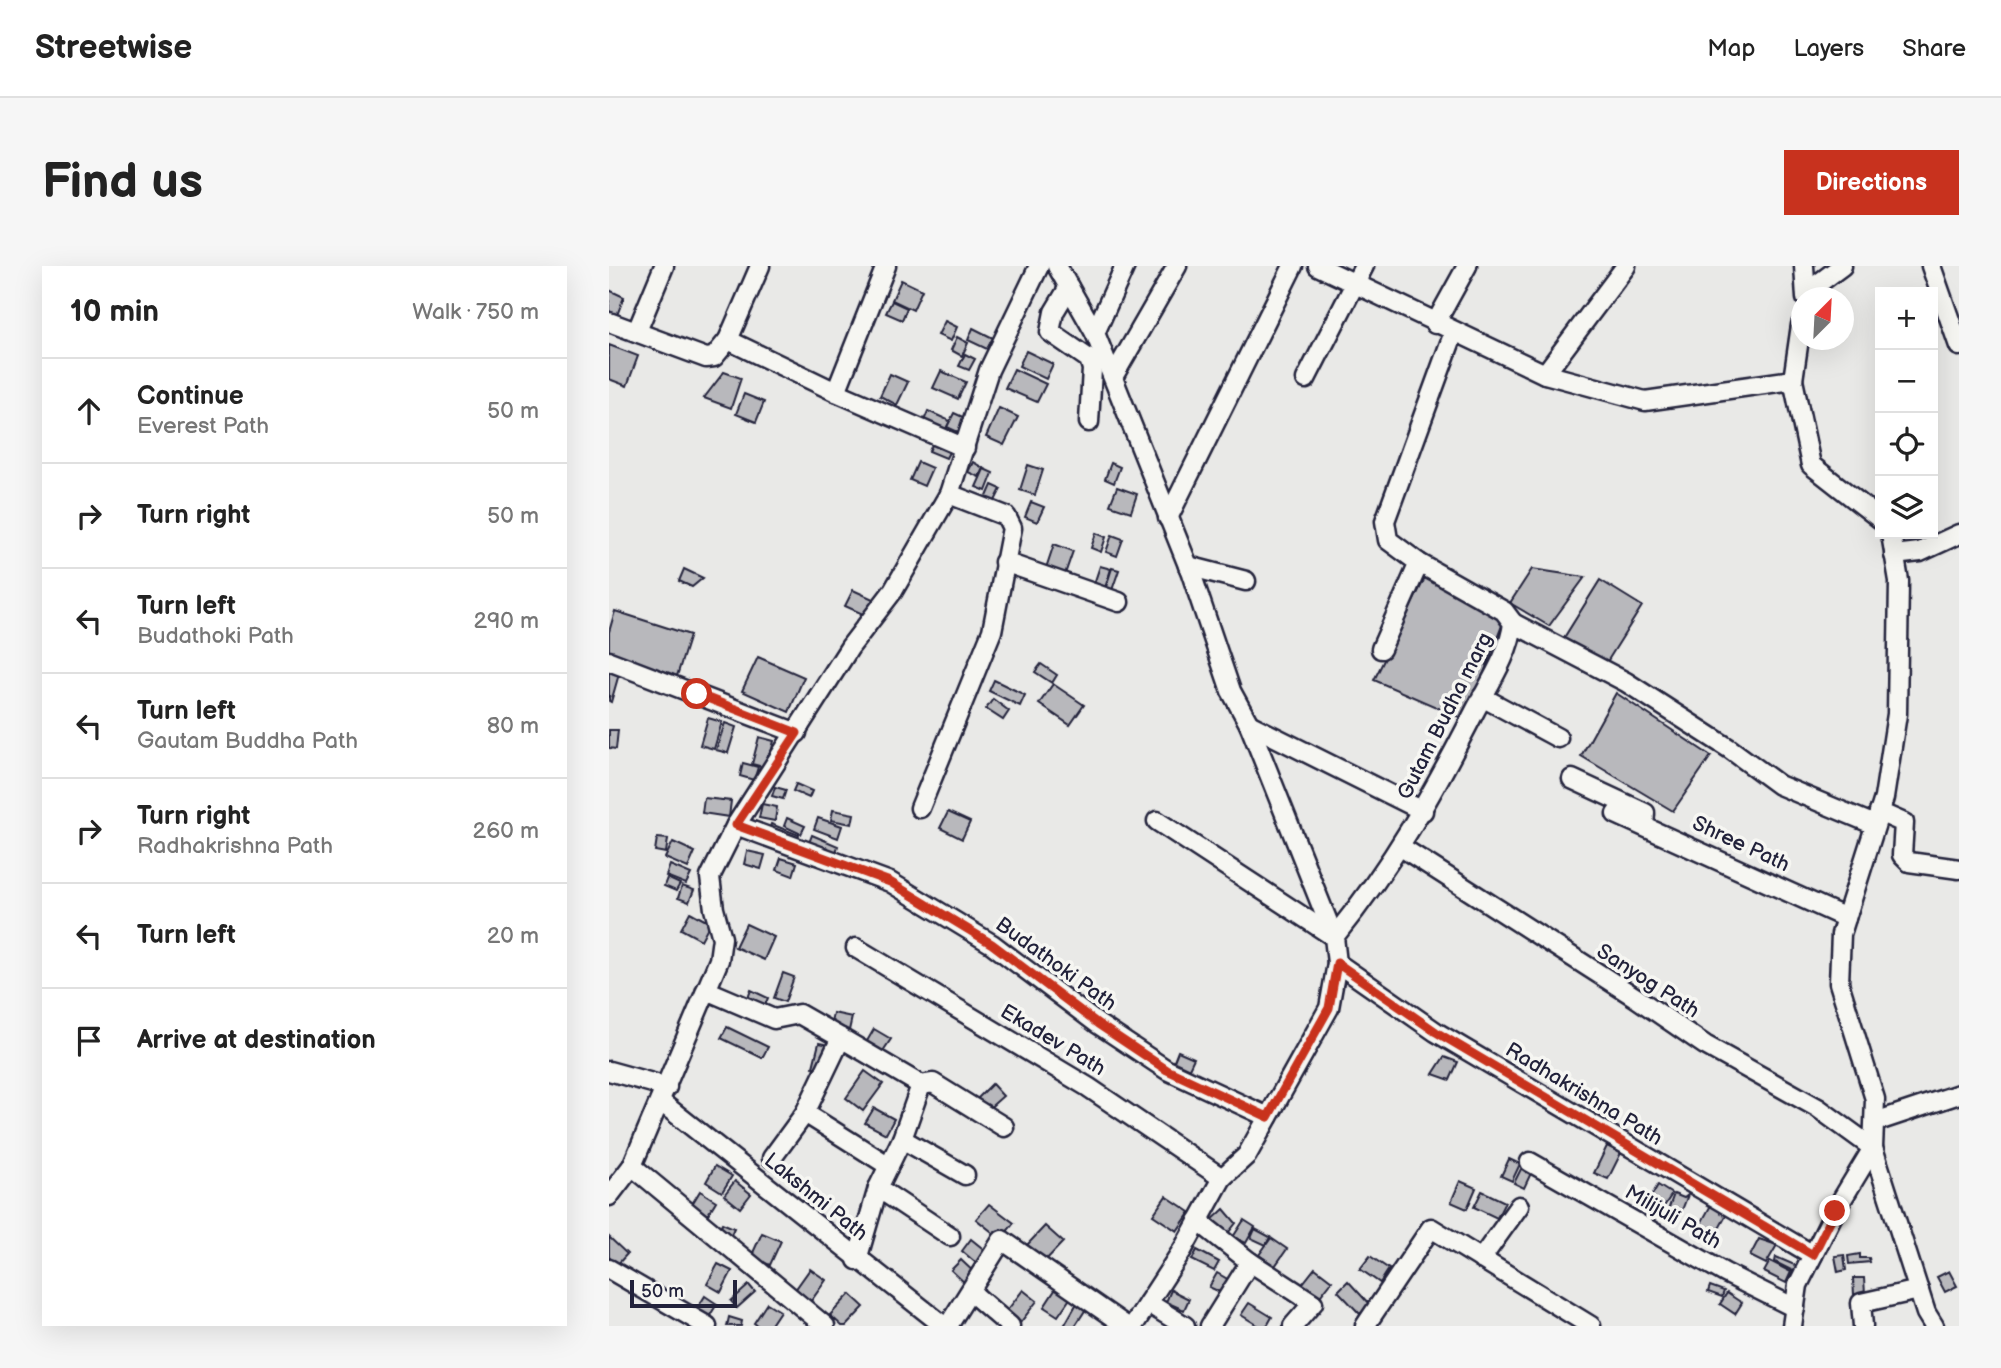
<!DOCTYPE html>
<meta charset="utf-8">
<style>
body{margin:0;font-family:"Balsamiq Sans",sans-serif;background:#f6f6f6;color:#222}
.controls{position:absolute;right:21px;top:21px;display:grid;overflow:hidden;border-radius:0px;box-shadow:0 7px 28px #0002}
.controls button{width:63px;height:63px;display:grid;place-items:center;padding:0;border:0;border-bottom:2px solid #e0e0e0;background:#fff;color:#222;font:35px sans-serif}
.compass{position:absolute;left:1182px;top:21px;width:63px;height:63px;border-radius:50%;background:#fff;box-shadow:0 7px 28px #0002;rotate:24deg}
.scale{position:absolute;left:21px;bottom:18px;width:107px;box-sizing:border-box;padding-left:7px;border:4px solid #22223b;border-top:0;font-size:19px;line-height:24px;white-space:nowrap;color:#22223b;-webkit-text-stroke:5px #f6f6f2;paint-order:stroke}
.stop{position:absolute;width:21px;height:21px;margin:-16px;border:5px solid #c8321e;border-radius:50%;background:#fff}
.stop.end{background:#c8321e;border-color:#fff;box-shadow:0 2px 7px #0008}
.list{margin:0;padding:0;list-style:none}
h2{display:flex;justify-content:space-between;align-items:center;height:91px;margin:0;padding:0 28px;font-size:30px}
h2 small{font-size:23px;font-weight:400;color:#767676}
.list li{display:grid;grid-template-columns:46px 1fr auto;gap:21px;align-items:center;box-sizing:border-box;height:105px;padding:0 28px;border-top:2px solid #e0e0e0}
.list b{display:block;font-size:26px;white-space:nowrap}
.list p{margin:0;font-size:23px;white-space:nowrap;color:#767676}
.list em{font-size:23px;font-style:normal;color:#767676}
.icon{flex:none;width:38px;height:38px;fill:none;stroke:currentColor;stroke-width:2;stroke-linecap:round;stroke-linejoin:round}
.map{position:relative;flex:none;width:1350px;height:1060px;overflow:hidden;border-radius:0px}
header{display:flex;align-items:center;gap:42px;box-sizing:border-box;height:98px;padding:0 35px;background:#fff;border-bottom:2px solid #e0e0e0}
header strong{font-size:33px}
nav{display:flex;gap:38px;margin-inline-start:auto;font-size:24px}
.intro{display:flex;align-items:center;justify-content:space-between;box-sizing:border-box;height:168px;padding:0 42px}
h1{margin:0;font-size:49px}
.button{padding:18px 32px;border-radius:0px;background:#c8321e;color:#fff;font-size:24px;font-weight:700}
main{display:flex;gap:42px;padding:0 42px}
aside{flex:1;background:#fff;border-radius:0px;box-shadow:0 7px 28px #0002}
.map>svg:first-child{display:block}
.building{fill:#b8b8bc;stroke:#22223b;stroke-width:2}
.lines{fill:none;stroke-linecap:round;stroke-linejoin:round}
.minor-casing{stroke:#22223b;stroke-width:23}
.minor{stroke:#f6f6f2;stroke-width:18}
.route{stroke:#c8321e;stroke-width:9}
.labels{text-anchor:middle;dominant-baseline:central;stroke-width:7;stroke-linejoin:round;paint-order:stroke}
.street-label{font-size:21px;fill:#22223b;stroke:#f6f6f2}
</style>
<header>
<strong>Streetwise</strong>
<nav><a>Map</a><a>Layers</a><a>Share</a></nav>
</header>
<div class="intro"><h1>Find us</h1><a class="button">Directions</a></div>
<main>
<aside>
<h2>10 min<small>Walk · 750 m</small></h2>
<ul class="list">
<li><svg class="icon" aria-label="ahead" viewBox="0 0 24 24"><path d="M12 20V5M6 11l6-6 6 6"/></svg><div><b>Continue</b><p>Everest Path</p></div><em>50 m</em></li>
<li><svg class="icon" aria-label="right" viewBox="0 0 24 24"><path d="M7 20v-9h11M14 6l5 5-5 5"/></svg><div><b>Turn right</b></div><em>50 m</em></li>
<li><svg class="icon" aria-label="left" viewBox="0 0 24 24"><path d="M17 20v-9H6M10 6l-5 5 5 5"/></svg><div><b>Turn left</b><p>Budathoki Path</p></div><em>290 m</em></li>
<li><svg class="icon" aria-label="left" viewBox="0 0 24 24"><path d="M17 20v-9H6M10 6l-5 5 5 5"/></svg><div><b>Turn left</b><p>Gautam Buddha Path</p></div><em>80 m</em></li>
<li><svg class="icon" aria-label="right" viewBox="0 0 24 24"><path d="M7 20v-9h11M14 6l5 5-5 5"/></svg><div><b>Turn right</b><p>Radhakrishna Path</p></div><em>260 m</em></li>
<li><svg class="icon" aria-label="left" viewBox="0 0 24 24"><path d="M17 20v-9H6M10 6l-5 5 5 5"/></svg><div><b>Turn left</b></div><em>20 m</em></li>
<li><svg class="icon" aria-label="arrive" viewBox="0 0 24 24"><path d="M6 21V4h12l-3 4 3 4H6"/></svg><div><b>Arrive at destination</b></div></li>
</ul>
</aside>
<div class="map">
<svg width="1350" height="1060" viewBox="0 0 1350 1060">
<rect width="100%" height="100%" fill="#e9e9e7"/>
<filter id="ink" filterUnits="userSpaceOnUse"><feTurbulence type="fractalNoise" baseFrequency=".0143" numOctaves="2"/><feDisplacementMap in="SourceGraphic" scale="14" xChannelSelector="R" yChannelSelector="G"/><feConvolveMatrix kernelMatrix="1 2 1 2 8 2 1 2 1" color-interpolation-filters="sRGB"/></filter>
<g filter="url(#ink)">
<!-- building -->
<g class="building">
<polygon points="292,14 313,24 304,44 283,34"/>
<polygon points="0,24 15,31 8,49 0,45"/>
<polygon points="283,35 298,42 293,54 277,47"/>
<polygon points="336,55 348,61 342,75 329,69"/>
<polygon points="364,62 384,72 378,83 359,74"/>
<polygon points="348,71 359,77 353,90 342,84"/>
<polygon points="0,79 29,90 18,120 0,113"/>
<polygon points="417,85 444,98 437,113 410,100"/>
<polygon points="356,88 366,93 360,104 350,100"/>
<polygon points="405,103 437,118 428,136 396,122"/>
<polygon points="332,105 357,116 349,133 324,122"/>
<polygon points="115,106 132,112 122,142 95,132"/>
<polygon points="281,108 299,116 288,139 271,130"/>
<polygon points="135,128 155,136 147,156 127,148"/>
<polygon points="390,142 409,151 395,179 377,171"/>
<polygon points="319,145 341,155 335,167 314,157"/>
<polygon points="345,147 356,152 349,166 338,161"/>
<polygon points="325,175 342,182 337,192 320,185"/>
<polygon points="309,196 323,202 315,220 301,214"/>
<polygon points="364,196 374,202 370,211 359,206"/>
<polygon points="502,197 511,201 505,217 496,213"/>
<polygon points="419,199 434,204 426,229 411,224"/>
<polygon points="375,203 384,207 377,225 367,221"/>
<polygon points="383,219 392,223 384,239 376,235"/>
<polygon points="508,221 528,228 522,246 501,239"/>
<polygon points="422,236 435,241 428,256 416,251"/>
<polygon points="487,267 497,271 492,286 482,282"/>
<polygon points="503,269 514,273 508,290 497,286"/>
<polygon points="445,278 464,285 456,308 437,302"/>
<polygon points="491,300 502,303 495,325 484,321"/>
<polygon points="503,302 510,304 502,327 496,324"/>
<polygon points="75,303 94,312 83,321 70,315"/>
<polygon points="923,303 976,311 940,360 901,337"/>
<polygon points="818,308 895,354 857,454 765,414"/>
<polygon points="991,314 1033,340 996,399 953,375"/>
<polygon points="244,324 264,333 256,349 236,340"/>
<polygon points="6,345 81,369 68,410 0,388 0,366"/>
<polygon points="149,391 195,411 180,446 133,425"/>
<polygon points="432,398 448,409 443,417 426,406"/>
<polygon points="0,405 10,408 2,436 0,435"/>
<polygon points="385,414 416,429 411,440 380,425"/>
<polygon points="444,418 475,439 461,459 430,438"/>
<polygon points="1007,427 1102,490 1064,545 972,490"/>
<polygon points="384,433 400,445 394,454 377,443"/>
<polygon points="99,452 113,456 105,483 91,479"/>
<polygon points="116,457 127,461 119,487 107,484"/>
<polygon points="0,464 9,464 7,483 0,482"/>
<polygon points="150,471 165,475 158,502 143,498"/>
<polygon points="134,497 149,501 145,514 131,510"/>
<polygon points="187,518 203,525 200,532 184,525"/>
<polygon points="166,521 177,524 174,533 163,530"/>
<polygon points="95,532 122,535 120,551 93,547"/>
<polygon points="153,538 168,541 166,555 150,552"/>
<polygon points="224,544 245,548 243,558 222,554"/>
<polygon points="339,546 361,556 353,573 331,562"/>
<polygon points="178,552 196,560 192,568 175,560"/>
<polygon points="209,552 233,560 229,572 205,563"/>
<polygon points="162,558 190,569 186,580 158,569"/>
<polygon points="203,569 229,580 225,592 198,582"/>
<polygon points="48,572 59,573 57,587 46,585"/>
<polygon points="64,576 86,586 79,602 56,592"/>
<polygon points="138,585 156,589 152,603 135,598"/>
<polygon points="172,592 188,597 184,610 168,604"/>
<polygon points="61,599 82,608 77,618 57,610"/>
<polygon points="58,612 71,618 67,625 55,620"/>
<polygon points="73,620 85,624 80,636 69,632"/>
<polygon points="81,646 101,657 92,674 72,663"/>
<polygon points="137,658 165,671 155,694 126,681"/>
<polygon points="174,707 185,711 176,736 165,732"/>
<polygon points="142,724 159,732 156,739 139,732"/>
<polygon points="224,747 243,751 239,769 220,765"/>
<polygon points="118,761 159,781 153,792 112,772"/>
<polygon points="265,763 282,773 270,791 254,782"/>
<polygon points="210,777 221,779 216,803 204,801"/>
<polygon points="569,785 585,792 577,809 562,803"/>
<polygon points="835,791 849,796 841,814 824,808"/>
<polygon points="256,805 274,818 254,845 237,832"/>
<polygon points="383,818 394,830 377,845 367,834"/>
<polygon points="265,842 285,853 277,868 256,857"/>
<polygon points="998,880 1012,887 999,913 985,907"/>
<polygon points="900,893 911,898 903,915 892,910"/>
<polygon points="106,900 123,910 113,926 97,916"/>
<polygon points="913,901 923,905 915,922 905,917"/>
<polygon points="126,915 142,928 131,942 115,929"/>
<polygon points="851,915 867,922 858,943 842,936"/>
<polygon points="1049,919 1063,928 1052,945 1039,936"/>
<polygon points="91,925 107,935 96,953 80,943"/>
<polygon points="873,925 896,936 888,952 865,941"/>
<polygon points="1065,928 1075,932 1079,929 1071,949 1059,944"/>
<polygon points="557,930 581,946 568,965 544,949"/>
<polygon points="380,938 405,957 392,973 367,953"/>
<polygon points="1102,939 1118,948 1106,970 1090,961"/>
<polygon points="615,943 627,957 616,971 602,955"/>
<polygon points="635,954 646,961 637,977 624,971"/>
<polygon points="113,957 125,962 120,973 108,967"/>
<polygon points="436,960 454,976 435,996 418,979"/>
<polygon points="646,963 661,971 657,979 642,972"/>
<polygon points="153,967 172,975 161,999 142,991"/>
<polygon points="0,971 18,988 8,999 0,991"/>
<polygon points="662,972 678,983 666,1000 650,989"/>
<polygon points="362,973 383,990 373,1002 353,985"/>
<polygon points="1150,973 1168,979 1157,998 1141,990"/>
<polygon points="588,984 610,996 605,1005 583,994"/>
<polygon points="1251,988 1251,992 1260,992 1261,996 1240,998 1239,990"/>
<polygon points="1235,989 1237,1004 1229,1006 1226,990"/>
<polygon points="761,990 780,1003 771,1017 751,1003"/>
<polygon points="1167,991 1188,1000 1186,1006 1166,996"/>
<polygon points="352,994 369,1010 359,1020 342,1004"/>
<polygon points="1161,995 1182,1006 1177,1017 1155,1006"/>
<polygon points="109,998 123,1005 112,1026 98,1018"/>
<polygon points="706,1002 723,1015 708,1034 691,1021"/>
<polygon points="201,1003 217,1014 202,1035 186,1024"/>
<polygon points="1340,1005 1348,1020 1336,1026 1328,1011"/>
<polygon points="608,1007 620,1014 613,1027 600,1021"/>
<polygon points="1244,1012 1255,1012 1256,1028 1245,1029"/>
<polygon points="739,1015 761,1039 751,1048 729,1025"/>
<polygon points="140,1019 146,1026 128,1042 122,1035"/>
<polygon points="1101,1020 1115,1025 1113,1031 1099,1026"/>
<polygon points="448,1021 462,1031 449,1050 435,1041"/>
<polygon points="414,1024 428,1035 411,1057 397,1046"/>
<polygon points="562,1024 580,1033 575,1044 557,1036"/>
<polygon points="1118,1027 1133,1037 1126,1048 1111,1038"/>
<polygon points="241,1028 255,1041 237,1060 233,1060 221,1049"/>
<polygon points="96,1030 108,1038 98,1054 86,1046"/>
<polygon points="158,1037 171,1045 161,1060 149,1060 145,1057"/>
<polygon points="468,1037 477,1043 466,1060 455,1060"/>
<polygon points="640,1037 663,1051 658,1060 650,1060 632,1049"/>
<polygon points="120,1051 133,1055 132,1060 118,1060"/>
</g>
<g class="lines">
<!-- minor casing -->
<g class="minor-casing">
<g id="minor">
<polyline points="448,0 486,67 582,307 622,425 640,458 725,671"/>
<polyline points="709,0 936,108 1036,135 1184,114 1202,199 1271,253"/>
<polyline points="1195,0 1197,32"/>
<polyline points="1322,0 1350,80"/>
<polyline points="460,21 445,46 441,66 480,93 483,103 480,156"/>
<polyline points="1198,26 1233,0"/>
<polyline points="0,56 97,92 105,91 119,74 151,0"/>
<polyline points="826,58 858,0"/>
<polyline points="28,65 55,0"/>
<polyline points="486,67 516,0"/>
<polyline points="119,74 227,126 356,182"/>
<polyline points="936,108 1017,0"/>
<polyline points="504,111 568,0"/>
<polyline points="697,113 755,0"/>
<polyline points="1184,114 1192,59"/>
<polyline points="227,126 277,0"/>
<polyline points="559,252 684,0"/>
<polyline points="1282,268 1290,315 1288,448 1275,532 1232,668 1230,717 1266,833 1264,882 1317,1047 1325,1060"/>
<polyline points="1285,289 1311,286 1350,268"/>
<polyline points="395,296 510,336"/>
<polyline points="579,300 637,315"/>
<polyline points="904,357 1017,416 1121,483 1170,519 1266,559"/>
<polyline points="772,383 810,297"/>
<polyline points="0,395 188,467"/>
<polyline points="873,431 949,472"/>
<polyline points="640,458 814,545"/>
<polyline points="963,513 1036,547 1035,560"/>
<polyline points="311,542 383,365 403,262 397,250 340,228"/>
<polyline points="1270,546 1295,557 1293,589 1300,596 1350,603"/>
<polyline points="1007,548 1237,652"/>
<polyline points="548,555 725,671"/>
<polyline points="127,559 281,616 383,678 489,758 558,804 659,851"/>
<polyline points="792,581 1026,731 1096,779 1209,842 1264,882 1226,945 1189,1019 1183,1060"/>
<polyline points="247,682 479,821 613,912"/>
<polyline points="728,697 827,766 1204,989"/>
<polyline points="97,724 165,753 190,748 232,772 196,847 163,892"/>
<polyline points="232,772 312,819 324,817 395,861"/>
<polyline points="0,805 58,821"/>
<polyline points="52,836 335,1060"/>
<polyline points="196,847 280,900"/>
<polyline points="1266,856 1350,828"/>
<polyline points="293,873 356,909"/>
<polyline points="921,896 1116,1007 1186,1042"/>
<polyline points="23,900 216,1060"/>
<polyline points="269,922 341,970"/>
<polyline points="0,930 23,900 110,694 113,672 105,643 101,611 127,559 241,381 284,325 340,228 380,104 430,0"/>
<polyline points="589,955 641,996 704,1037 684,1060"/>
<polyline points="872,993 910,940"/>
<polyline points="248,994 269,922 293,873 312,819"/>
<polyline points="0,1003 98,1060"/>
<polyline points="363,1027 401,1060"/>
<polyline points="539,1037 576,1060"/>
<polyline points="339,1060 393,974 517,1060"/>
<path d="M 524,1060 L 574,983 L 613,912 L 638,889 L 720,742 L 728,697 L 725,671 C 785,597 823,529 866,445 C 880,418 901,387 904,357 L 895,345 L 810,297 L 779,274 L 776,255 L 845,66"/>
<polyline points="601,1060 641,996"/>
<polyline points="756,1060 822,962 982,1060"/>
<polyline points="1254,1060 1252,1037 1310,1024"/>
</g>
</g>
<!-- minor -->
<use href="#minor" class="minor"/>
</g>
</g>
<g class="lines" filter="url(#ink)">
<!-- route -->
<polyline class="route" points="88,428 188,467 127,559 281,616 383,678 489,758 558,804 659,851 720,742 728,697 827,766 1204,989 1226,945"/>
</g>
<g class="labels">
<!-- street labels -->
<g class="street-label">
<text transform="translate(836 450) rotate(-63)">Gutam Budha marg</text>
<text transform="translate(1132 578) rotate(25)">Shree Path</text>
<text transform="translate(447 698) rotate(36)">Budathoki Path</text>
<text transform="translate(1039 715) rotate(33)">Sanyog Path</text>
<text transform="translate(444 774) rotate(31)">Ekadev Path</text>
<text transform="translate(975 828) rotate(31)">Radhakrishna Path</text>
<text transform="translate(207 931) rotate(39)">Lakshmi Path</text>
<text transform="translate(1064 951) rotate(30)">Milijuli Path</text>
</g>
</g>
</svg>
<div class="controls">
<button>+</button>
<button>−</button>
<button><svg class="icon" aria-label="locate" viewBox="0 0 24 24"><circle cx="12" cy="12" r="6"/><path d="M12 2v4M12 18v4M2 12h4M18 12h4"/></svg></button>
<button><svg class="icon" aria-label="layers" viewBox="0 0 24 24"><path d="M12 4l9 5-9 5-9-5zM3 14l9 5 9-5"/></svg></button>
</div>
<svg class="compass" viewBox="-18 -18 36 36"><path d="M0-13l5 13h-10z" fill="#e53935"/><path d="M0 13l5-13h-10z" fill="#767676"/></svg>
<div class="scale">50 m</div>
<div class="stop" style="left:88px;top:428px"></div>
<div class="stop end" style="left:1226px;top:945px"></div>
</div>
</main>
